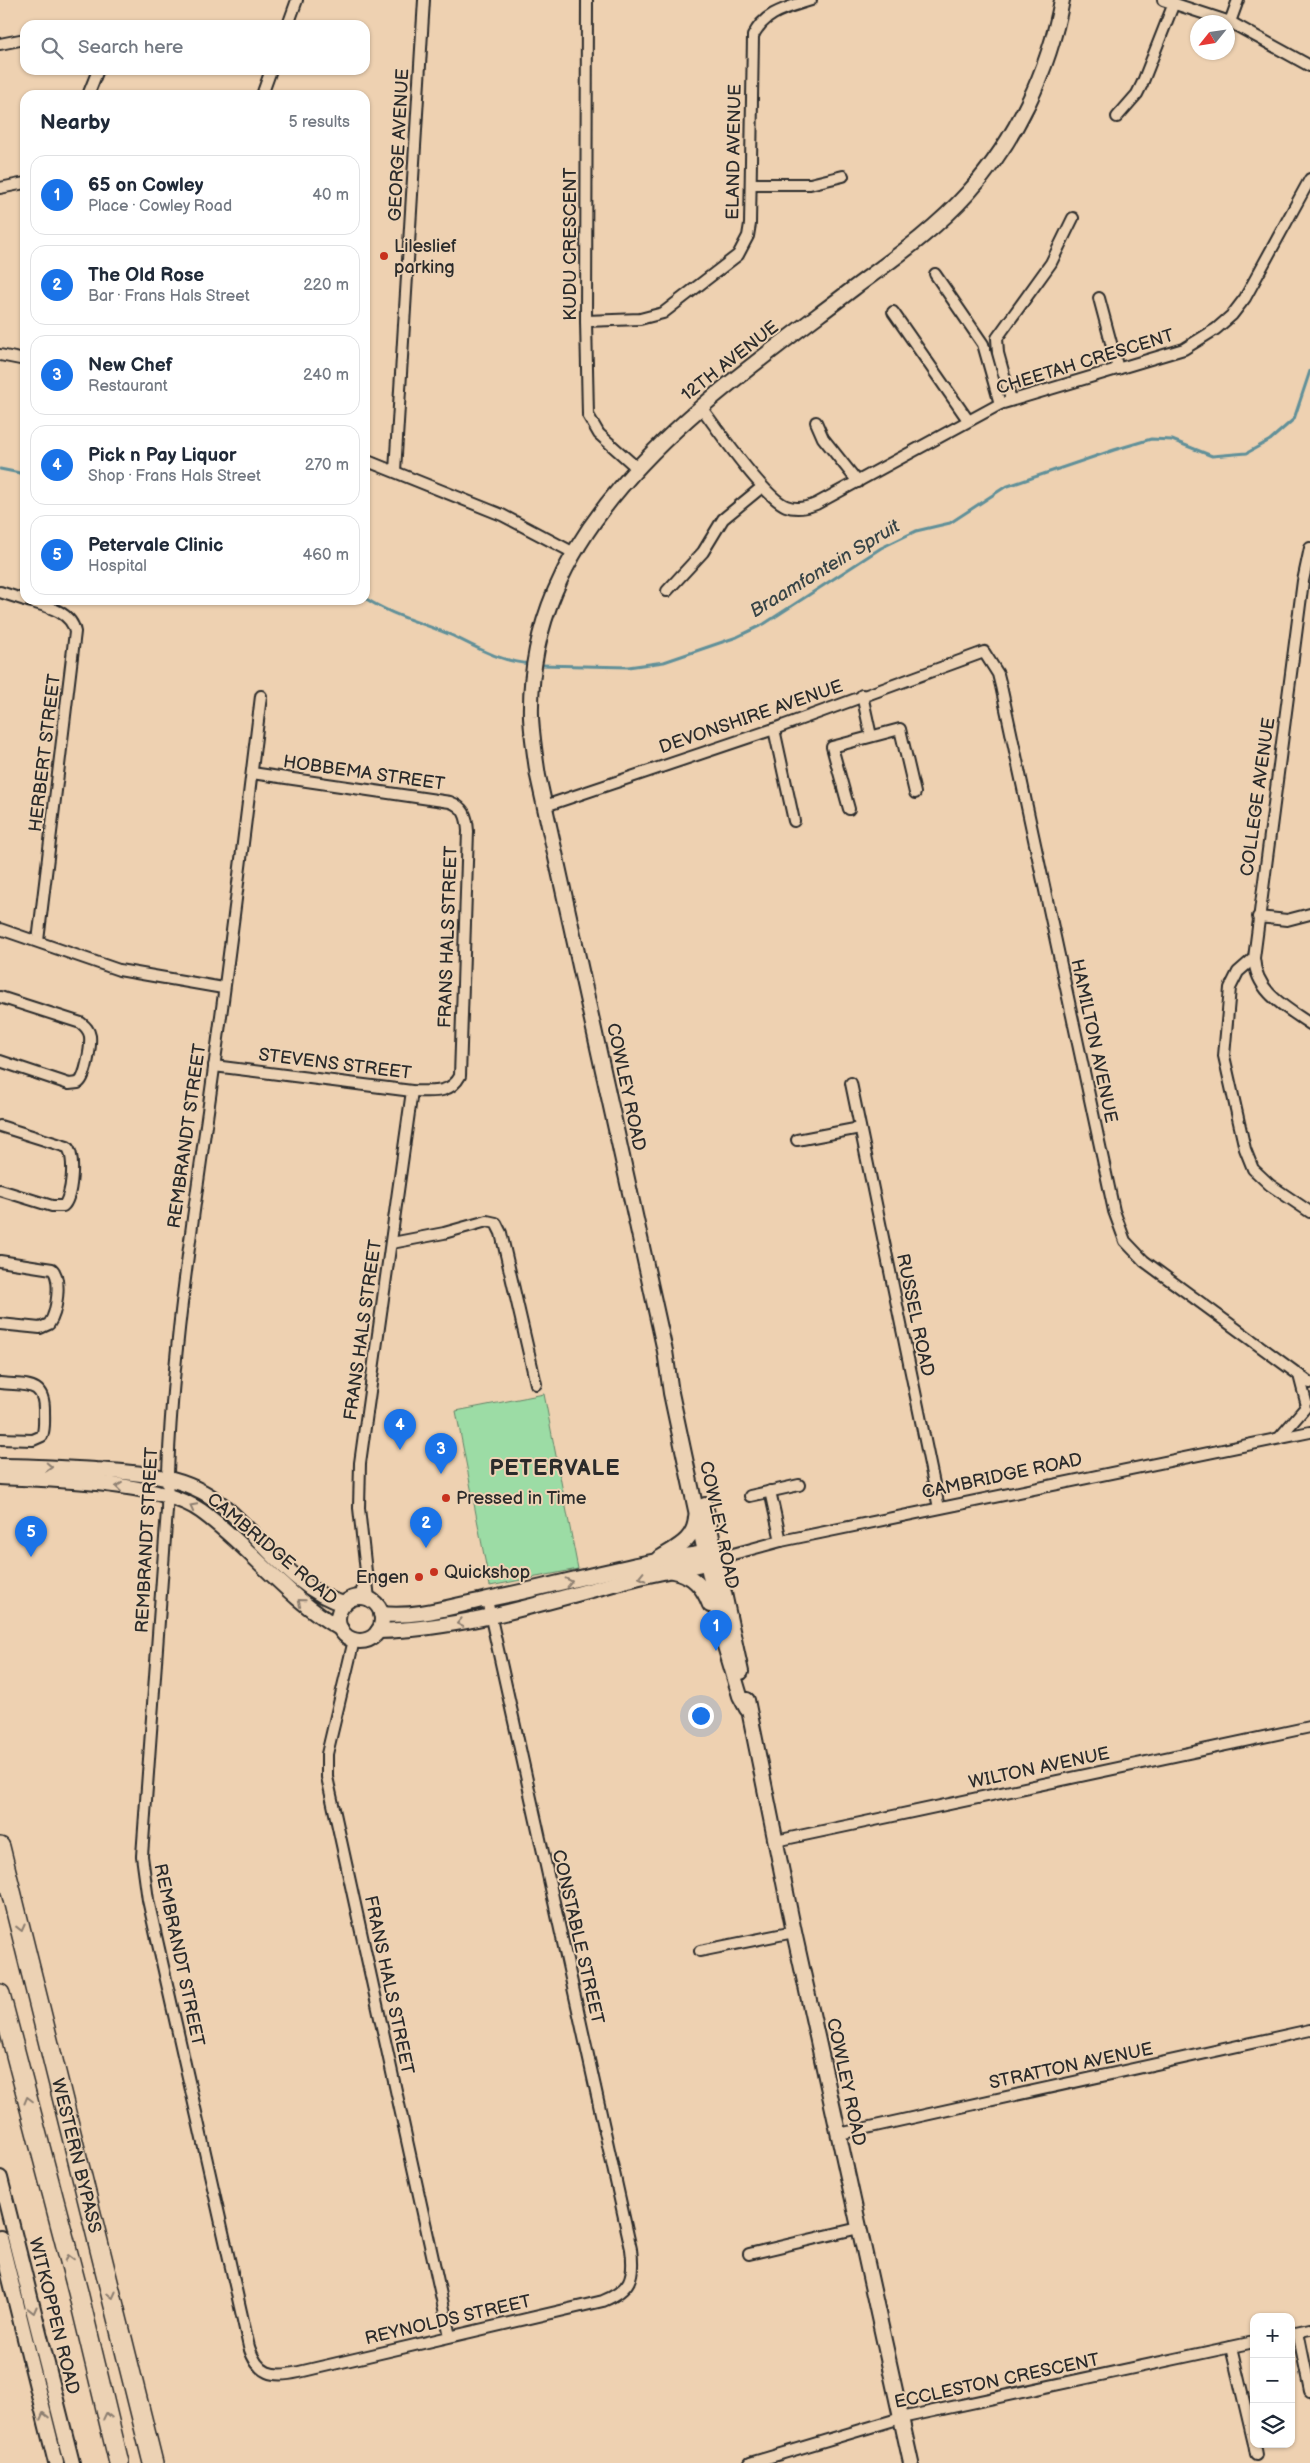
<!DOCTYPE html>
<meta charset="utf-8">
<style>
body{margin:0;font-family:"Balsamiq Sans",sans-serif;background:#f2f2f3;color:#1f2937}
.controls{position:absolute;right:15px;bottom:15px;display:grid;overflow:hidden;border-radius:10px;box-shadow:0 1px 4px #0004}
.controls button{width:45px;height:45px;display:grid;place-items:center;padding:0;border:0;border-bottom:1px solid #e0e1e3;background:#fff;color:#1f2937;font:25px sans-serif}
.compass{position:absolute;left:1190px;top:15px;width:45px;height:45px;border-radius:50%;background:#fff;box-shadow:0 1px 4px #0004;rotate:240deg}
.you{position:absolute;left:700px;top:1715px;width:18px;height:18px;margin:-12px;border:4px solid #fff;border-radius:50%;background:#1a73e8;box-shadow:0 0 0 8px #1a73e833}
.badge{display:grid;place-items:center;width:32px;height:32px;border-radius:50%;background:#1a73e8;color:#fff;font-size:16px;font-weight:700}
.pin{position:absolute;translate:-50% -41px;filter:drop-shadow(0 1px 2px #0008)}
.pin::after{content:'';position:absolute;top:26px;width:18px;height:15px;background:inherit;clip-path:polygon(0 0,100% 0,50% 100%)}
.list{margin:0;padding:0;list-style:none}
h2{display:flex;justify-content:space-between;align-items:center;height:65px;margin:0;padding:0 20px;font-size:21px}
h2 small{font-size:16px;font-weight:400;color:#747a83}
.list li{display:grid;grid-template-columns:32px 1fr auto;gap:15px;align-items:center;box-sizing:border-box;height:80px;margin:0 10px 10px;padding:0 10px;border:1px solid #e0e1e3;border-radius:15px}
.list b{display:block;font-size:19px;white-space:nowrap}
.list p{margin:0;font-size:16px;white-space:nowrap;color:#747a83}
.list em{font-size:16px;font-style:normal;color:#747a83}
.icon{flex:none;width:28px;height:28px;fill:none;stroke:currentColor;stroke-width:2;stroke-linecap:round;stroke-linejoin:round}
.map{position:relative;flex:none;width:1310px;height:2463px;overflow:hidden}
.search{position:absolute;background:#fff;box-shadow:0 1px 4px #0004;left:20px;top:20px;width:350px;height:55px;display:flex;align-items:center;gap:12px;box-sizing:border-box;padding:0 18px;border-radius:15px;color:#747a83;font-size:19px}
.panel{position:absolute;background:#fff;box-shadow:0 1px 4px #0004;left:20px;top:90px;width:350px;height:515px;border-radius:15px}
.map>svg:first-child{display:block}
.green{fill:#9cdca5;stroke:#648468}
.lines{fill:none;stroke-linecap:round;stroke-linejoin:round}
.stream{stroke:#619099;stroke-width:3}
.street-casing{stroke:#2b2b2b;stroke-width:14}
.secondary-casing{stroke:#2b2b2b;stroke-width:18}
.highway-casing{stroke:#2b2b2b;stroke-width:22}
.street{stroke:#ecd2b4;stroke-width:10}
.secondary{stroke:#ecd2b4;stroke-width:14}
.highway{stroke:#ecd2b4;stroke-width:19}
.oneway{stroke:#8c7e70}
.poi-dot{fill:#c8321e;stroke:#ecd2b4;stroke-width:2}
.labels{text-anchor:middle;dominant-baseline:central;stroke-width:4;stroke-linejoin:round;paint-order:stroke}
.street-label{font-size:18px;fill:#2b2b2b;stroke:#ecd2b4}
.poi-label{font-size:18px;fill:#2b2b2b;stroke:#ecd2b4;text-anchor:start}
.water-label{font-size:19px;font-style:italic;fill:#384446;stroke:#ecd2b4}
.district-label{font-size:22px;font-weight:bold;letter-spacing:1px;fill:#2b2b2b;stroke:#ecd2b4}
</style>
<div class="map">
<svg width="1310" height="2463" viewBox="0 0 1310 2463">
<rect width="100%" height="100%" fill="#eed1b1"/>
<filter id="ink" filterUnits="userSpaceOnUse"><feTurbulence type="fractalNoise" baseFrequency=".02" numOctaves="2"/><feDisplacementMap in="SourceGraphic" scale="10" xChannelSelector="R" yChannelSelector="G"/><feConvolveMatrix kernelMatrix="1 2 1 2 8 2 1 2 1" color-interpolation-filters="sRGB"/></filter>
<g filter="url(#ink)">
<!-- green -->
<polygon class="green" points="544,1394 578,1569 490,1586 456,1411"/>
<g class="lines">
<!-- stream -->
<g class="stream">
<polyline points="0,469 25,474"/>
<path d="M 365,598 C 392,616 424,623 453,636 C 479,649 502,662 532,664"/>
<polyline points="540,665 628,667 664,662 737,637 764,624 881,548 916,531 950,523 1005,487 1114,450 1151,439 1172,440 1212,456 1247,453 1270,440 1294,419 1310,371"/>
</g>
<!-- street casing -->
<g class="street-casing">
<g id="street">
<polyline points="587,0 586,321 588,415 599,434 637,468"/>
<polyline points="1163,0 1230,22 1310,66"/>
<polyline points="1230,22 1238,0"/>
<polyline points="288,25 297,0"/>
<polyline points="0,44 25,39"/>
<polyline points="88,95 98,70"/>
<polyline points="262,95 271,70"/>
<polyline points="1117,117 1137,94 1142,84 1174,3"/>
<polyline points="751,184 810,184 843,176"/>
<polyline points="0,188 25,183"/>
<polyline points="935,274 983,344 1000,404"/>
<polyline points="1099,298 1118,369"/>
<polyline points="893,312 968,420"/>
<path d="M 586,321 L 640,319 L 663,313 L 738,255 L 748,236 L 750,224 L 753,36 C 764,12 787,8 811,0"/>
<polyline points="0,355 25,360"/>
<polyline points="1011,400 998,353 997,338 1051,263 1073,218"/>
<path d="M 701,407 C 717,429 764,497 786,506 C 796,510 806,508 816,504 L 1000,404 L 1184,349 L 1216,329 L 1232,315 L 1245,298 L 1310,179"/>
<polyline points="816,422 823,438 858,482"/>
<polyline points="365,460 502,515 574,553"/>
<polyline points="395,471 424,0"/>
<path d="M 1310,548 L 1303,581 L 1254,958 C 1256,992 1284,1006 1310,1024"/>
<polyline points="667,591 703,552 723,519 762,487"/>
<polyline points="0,592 25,600"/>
<path d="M 25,600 C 44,606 71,610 75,632 L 38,941"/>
<polyline points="862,695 871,736"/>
<path d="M 261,696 C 246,820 231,944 214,1068 C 194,1215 169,1361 167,1510 L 142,1856 L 148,1900 L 249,2347 C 258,2375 272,2378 299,2372 L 603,2301 C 630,2290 635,2278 631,2249 L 487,1600"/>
<polyline points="774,729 794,821"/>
<polyline points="545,806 774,729 984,652 998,674 1001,686 1114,1211 1125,1241 1144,1261 1310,1383"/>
<polyline points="849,809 832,747 900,729 915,793"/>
<polyline points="1258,917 1287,920 1310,914"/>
<polyline points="0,929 119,970 223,988"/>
<polyline points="1254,958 1238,972 1230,988 1224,1056 1245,1149 1253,1169 1270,1185 1310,1212"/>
<path d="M 0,997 L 81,1023 C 86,1027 89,1030 90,1036 C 91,1046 86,1079 78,1083 L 69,1084 L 0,1061"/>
<path d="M 214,1066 L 412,1091 C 431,1091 450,1095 460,1076 L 468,831 C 467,816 464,807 450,802 L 252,773"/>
<polyline points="851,1083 939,1508"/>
<path d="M 0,1126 L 67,1147 C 76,1155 72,1199 63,1206 L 52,1206 L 0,1190"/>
<polyline points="797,1140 860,1128"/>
<polyline points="392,1243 444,1233 487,1221 496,1223 501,1233 536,1384"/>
<path d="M 0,1261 L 52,1269 C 62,1278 57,1313 49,1324 L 40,1328 L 0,1324"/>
<polyline points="1299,1375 1306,1402"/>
<path d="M 0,1383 C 26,1386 45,1380 44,1412 C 44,1420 45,1429 42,1436 L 33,1440 L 0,1439"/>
<polyline points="1280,1437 1305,1408"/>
<polyline points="770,1491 781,1541"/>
<polyline points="750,1496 799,1485"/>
<polyline points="717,1561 733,1554 781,1541 1310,1432"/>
<polyline points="360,1597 367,1574"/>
<polyline points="369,1599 359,1508 360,1463 412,1091"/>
<polyline points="354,1640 327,1754 327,1777 450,2336"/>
<polyline points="776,1841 1310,1727"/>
<polyline points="700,1951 794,1932"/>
<polyline points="839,2134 1310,2030"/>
<polyline points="749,2254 859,2228"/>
<polyline points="1298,2332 1310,2391"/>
<polyline points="1291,2333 1310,2329"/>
<polyline points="1231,2347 1254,2444"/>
<polyline points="1254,2444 1256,2455"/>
<polyline points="750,2463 901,2418 1254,2342"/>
</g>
</g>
<!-- secondary casing -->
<g class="secondary-casing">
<g id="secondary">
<path d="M 0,1466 C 32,1466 63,1468 95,1470 C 140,1473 185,1475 221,1504 C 261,1536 293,1590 344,1604"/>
<path d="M 0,1477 C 53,1480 158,1481 201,1511 C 252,1548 285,1597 341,1629"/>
<polyline points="705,1505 741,1672"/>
<path d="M 660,1558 C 677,1547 695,1540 696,1517"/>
<path d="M 673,1571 C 693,1575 703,1586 710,1605"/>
<circle cx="360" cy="1619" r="22"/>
<path d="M 381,1614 C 416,1618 449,1607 483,1600 C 560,1585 636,1561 714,1552"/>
<path d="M 378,1631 C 465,1629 548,1601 632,1579 C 659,1572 687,1568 714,1561"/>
<polyline points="747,1700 794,1932 911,2463"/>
<path d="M 747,1709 L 740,1696 L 725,1646 L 671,1393 L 665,1351 L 538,776 C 535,756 532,737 531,717 C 526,517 714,395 854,288 C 893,259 935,230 968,193 C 1016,140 1049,71 1062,0"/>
<polyline points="0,2178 72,2463"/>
<polyline points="0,2238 56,2463"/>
</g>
</g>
<!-- highway casing -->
<g class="highway-casing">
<g id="highway">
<path id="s1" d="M 0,1847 L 153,2463"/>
<polyline points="0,1994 78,2292 119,2463"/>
</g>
</g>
<!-- street -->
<use href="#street" class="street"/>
<!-- secondary -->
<use href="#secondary" class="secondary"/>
<!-- highway -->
<use href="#highway" class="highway"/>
</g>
<!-- one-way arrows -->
<defs><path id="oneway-chevron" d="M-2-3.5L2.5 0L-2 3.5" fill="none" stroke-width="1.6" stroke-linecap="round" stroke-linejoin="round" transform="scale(1.25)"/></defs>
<g class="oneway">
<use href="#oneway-chevron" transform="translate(49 1467) rotate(2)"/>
<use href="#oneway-chevron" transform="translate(119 1487) rotate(-174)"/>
<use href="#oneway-chevron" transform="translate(193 1507) rotate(-152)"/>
<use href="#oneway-chevron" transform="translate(642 1577) rotate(167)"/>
<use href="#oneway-chevron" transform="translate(569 1582) rotate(-13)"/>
<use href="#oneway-chevron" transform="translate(301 1602) rotate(-141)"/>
<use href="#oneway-chevron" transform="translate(460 1623) rotate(169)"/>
<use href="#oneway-chevron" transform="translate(21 1928) rotate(76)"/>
<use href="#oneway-chevron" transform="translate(28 2100) rotate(-105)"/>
<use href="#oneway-chevron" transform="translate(69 2258) rotate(-105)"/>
<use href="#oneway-chevron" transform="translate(112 2295) rotate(76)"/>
<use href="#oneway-chevron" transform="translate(33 2310) rotate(76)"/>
<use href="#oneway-chevron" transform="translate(44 2416) rotate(-104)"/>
<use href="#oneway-chevron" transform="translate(107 2416) rotate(-103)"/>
</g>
</g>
<!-- markers -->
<g class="poi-dot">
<circle cx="384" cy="256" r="5"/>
<circle cx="446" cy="1498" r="5"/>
<circle cx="434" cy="1572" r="5"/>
<circle cx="419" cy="1577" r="5"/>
</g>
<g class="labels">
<!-- street labels -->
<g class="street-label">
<text transform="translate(399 145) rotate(-87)">GEORGE AVENUE</text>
<text transform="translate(734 152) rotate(-89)">ELAND AVENUE</text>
<text transform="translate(570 244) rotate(-90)">KUDU CRESCENT</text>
<text transform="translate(730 361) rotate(-38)">12TH AVENUE</text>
<text transform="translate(1085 362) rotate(-17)">CHEETAH CRESCENT</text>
<text transform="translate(751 717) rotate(-19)">DEVONSHIRE AVENUE</text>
<text transform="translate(45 753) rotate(-83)">HERBERT STREET</text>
<text transform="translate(364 773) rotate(8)">HOBBEMA STREET</text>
<text transform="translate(1258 797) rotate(-82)">COLLEGE AVENUE</text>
<text transform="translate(448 937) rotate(-88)">FRANS HALS STREET</text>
<text transform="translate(1094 1041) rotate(78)">HAMILTON AVENUE</text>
<text transform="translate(335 1064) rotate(7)">STEVENS STREET</text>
<text transform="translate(626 1087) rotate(78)">COWLEY ROAD</text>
<text transform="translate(187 1136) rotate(-82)">REMBRANDT STREET</text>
<text transform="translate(915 1315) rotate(78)">RUSSEL ROAD</text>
<text transform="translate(363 1330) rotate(-82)">FRANS HALS STREET</text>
<text transform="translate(1002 1476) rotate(-12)">CAMBRIDGE ROAD</text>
<text transform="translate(719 1525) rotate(78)">COWLEY ROAD</text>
<text transform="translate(147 1540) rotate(-87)">REMBRANDT STREET</text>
<text transform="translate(272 1549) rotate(40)">CAMBRIDGE ROAD</text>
<text transform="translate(1039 1768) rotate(-12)">WILTON AVENUE</text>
<text transform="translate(578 1937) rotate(77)">CONSTABLE STREET</text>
<text transform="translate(179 1955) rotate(78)">REMBRANDT STREET</text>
<text transform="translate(389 1985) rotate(78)">FRANS HALS STREET</text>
<text transform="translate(1071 2066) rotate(-12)">STRATTON AVENUE</text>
<text transform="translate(846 2082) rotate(78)">COWLEY ROAD</text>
<text stroke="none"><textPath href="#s1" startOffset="318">WESTERN BYPASS</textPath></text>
<text transform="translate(54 2316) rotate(76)">WITKOPPEN ROAD</text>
<text transform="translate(448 2320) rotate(-13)">REYNOLDS STREET</text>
<text transform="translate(997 2381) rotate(-12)">ECCLESTON CRESCENT</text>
</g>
<!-- poi labels -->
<g class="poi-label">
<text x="394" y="246">Lileslief<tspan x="394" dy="21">parking</tspan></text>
<text x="456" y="1498">Pressed in Time</text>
<text x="444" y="1572">Quickshop</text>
<text x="409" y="1577" text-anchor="end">Engen</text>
</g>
<!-- water labels -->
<g class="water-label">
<text transform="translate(825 569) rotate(-31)">Braamfontein Spruit</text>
</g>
<!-- district labels -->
<g class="district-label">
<text x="555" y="1468">PETERVALE</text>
</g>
</g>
</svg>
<div class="controls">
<button>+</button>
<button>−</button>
<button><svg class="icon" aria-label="layers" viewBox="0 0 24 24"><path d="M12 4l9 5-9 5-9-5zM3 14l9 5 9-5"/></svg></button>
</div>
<svg class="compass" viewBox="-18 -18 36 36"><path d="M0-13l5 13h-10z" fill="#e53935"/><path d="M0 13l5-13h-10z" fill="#747a83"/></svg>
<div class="you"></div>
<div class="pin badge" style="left:716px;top:1651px">1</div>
<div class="pin badge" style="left:426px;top:1548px">2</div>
<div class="pin badge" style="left:441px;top:1474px">3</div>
<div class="pin badge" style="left:400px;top:1450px">4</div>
<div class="pin badge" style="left:31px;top:1557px">5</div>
<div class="search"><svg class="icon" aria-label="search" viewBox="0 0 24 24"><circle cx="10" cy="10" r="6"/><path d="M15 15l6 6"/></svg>Search here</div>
<section class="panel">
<h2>Nearby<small>5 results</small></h2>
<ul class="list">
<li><span class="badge">1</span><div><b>65 on Cowley</b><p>Place · Cowley Road</p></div><em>40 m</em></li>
<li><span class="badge">2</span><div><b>The Old Rose</b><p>Bar · Frans Hals Street</p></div><em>220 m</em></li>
<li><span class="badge">3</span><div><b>New Chef</b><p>Restaurant</p></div><em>240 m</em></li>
<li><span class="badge">4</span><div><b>Pick n Pay Liquor</b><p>Shop · Frans Hals Street</p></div><em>270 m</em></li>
<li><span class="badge">5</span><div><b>Petervale Clinic</b><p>Hospital</p></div><em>460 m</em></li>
</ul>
</section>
</div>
